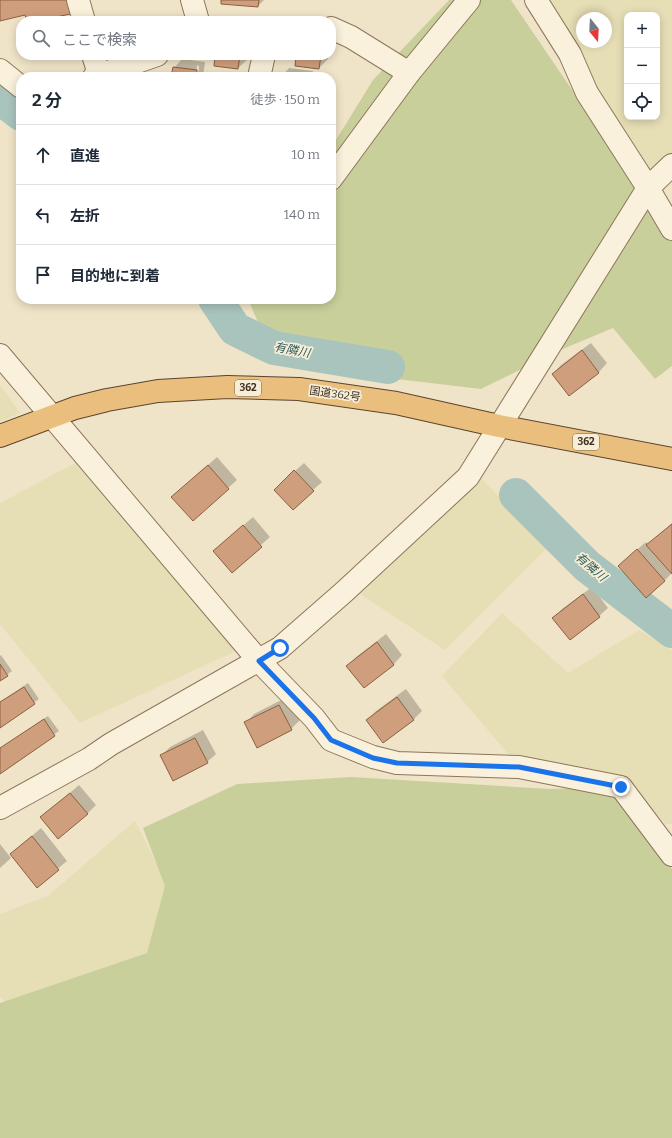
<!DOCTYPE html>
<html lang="ja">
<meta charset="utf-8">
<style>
body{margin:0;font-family:Bitter,"Noto Sans JP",serif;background:#f6f6f7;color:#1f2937}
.controls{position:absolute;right:12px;top:12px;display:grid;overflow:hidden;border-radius:8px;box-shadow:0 2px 10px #0003}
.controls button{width:36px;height:36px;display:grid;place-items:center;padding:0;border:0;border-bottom:1px solid #e0e1e3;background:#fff;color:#1f2937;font:20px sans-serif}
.compass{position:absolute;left:576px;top:12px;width:36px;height:36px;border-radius:50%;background:#fff;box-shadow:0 2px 10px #0003;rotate:162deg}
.stop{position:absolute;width:12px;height:12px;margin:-9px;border:3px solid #1a73e8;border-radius:50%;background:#fff}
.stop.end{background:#1a73e8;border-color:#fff;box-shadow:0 1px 4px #0008}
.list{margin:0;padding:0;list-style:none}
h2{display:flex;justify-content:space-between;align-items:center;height:52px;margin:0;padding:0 16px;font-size:17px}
h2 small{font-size:13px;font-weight:400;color:#747a83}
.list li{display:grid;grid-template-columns:26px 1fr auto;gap:12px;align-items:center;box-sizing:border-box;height:60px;padding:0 16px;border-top:1px solid #e0e1e3}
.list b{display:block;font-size:15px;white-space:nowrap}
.list em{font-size:13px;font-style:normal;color:#747a83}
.icon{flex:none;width:22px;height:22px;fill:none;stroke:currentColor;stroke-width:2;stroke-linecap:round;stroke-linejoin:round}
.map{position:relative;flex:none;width:672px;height:1138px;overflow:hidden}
.search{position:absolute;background:#fff;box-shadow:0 2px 10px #0003;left:16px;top:16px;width:320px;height:44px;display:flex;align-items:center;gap:10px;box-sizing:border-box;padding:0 14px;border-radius:16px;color:#747a83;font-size:15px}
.panel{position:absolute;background:#fff;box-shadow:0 2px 10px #0003;left:16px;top:72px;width:320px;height:232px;border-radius:16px}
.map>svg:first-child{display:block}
.farmland{fill:#e6deb5;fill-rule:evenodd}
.green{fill:#c9cf9b}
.shadow{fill:#0003}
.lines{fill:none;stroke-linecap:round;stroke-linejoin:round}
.river{stroke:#a9c4bc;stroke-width:34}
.building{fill:#cf9f7d;stroke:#8d5f41}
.minor-casing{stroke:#8d765c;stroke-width:24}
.tertiary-casing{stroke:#8d765c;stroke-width:24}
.trunk-casing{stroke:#5b4430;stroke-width:24}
.minor{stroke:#faf1dc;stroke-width:22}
.tertiary{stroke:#faf1dc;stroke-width:22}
.trunk{stroke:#eabe7c;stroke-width:22}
.route{stroke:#1a73e8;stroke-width:5}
.labels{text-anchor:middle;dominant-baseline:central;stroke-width:3.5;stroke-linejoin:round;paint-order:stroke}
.shield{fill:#f7eed8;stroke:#756857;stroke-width:1}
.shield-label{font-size:10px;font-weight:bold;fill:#3d2e20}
.street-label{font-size:11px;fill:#3d2e20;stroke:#f7eed8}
.water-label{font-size:12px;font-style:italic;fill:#2f5d5a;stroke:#f7eed8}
</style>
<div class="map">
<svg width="672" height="1138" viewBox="0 0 672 1138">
<rect width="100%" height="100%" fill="#f0e4c8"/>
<!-- farmland -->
<g class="farmland">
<path d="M 546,0 L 672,0 L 672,162 L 646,177 ZM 627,15 L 657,15 L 657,117 L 627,117 ZM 582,18 L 606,18 L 606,42 L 582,42 Z"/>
<polygon points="0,385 20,413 0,422"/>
<polygon points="81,460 240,649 80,723 0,624 0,503"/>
<polygon points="480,477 548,547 445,650 360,594"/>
<polygon points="502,613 568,673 639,630 672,650 672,824 666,824 633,789 519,767 442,676"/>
<polygon points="135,821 172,894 147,953 5,1002 0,996 0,914 48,896"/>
</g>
<!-- green -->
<g class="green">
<polygon points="449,0 511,0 672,237 672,366 655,379 613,328 558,351 481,389 371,376 272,355 248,299 331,299 331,148 373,80"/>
<polygon points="351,777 550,789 621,787 672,869 672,1138 0,1138 0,1003 147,953 165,886 143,828 237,784"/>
</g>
<!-- shadow -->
<g class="shadow">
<polygon points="222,0 264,0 258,6"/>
<polygon points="216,55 247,55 247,60 238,68"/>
<polygon points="297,55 328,55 328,59 319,68"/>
<polygon points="182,59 205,62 203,77 198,77 199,66 197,65 196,77 172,77 174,68"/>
<polygon points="289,68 313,71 312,77 281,77"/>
<polygon points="591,343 607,363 599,372 569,395 553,374 561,365"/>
<polygon points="217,457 237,480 228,488 181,489"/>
<polygon points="304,463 322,482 313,490 284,481"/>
<polygon points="253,517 270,537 232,571 223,543"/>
<polygon points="672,523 672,573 664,581 628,557 646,542 649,544"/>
<polygon points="592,587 608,608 599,616 570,639 554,618 562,609"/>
<polygon points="386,634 402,655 394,664 364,687 348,666 356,657"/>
<polygon points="1,655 12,671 0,680 0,656"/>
<polygon points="28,683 39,699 0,726 0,702"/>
<polygon points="406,689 422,711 414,719 383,741 368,720 376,711"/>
<polygon points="287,697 300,720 291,729 246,723 254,714"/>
<polygon points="48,716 59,731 0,772 0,748"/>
<polygon points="203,730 216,754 207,762 161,756 170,747"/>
<polygon points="79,785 96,805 87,814 41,818"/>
<polygon points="41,828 67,861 37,886 11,854"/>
<polygon points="0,844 11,858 0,868"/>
</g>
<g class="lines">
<!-- river -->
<g class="river">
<polyline points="0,98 21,114"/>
<polyline points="215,299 235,329 274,348 388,367"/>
<polyline points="516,495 587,566 672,631"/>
</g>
</g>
<!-- building -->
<g class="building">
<polygon points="0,0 72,0 75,13 38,21 27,21 25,15 0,21"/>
<polygon points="221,0 259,0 258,7 221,4"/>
<polygon points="215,55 240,55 238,69 214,66"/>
<polygon points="296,55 321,55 319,69 295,66"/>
<polygon points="173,67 197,70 197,77 171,77"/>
<polygon points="582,350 599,373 569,396 552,374"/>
<polygon points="208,465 229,489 193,521 171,497"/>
<polygon points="294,470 314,491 293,510 274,490"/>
<polygon points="672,524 672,574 646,545"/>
<polygon points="243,525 262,547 232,573 213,551"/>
<polygon points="637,549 665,581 646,598 618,566"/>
<polygon points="583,594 600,617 570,640 552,618"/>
<polygon points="377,642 394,665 364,688 346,666"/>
<polygon points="0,664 8,676 0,681"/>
<polygon points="24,687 35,704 0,728 0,702"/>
<polygon points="397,697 414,720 383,743 366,720"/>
<polygon points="279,705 292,730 257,748 244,722"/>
<polygon points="44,719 55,736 0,774 0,748"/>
<polygon points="195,738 208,763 173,781 160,755"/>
<polygon points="70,793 88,814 58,839 40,817"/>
<polygon points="32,836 59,870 37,888 10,854"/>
</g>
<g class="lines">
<!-- minor casing -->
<g class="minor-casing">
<g id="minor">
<polyline points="78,0 84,21"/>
<polyline points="192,0 198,21"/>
<polyline points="536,0 570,54 587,93 648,188 672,229"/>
<polyline points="331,28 351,37 409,73"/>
<polyline points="93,55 100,77"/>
<polyline points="0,70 21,87"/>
<polyline points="94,77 157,55"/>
<polyline points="259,77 264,55"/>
<polyline points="331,179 409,73 469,0"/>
<polyline points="259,661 314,718 331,740 373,757 397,763 519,767 621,787 672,855"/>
</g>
</g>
<!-- tertiary casing -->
<g class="tertiary-casing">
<g id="tertiary">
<polyline points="0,355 259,661"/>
<polyline points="0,808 89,759 111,744 280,648 344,592 468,477 648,188 672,165"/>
</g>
</g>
<!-- trunk casing -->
<g class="trunk-casing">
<polyline id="trunk" points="0,436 75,408 107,400 158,391 227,387 299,389 396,403 499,426 672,459"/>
</g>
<!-- minor -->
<use href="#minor" class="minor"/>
<!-- tertiary -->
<use href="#tertiary" class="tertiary"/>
<!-- trunk -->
<use href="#trunk" class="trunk"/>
</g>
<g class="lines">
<!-- route -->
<polyline class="route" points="280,648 259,661 314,718 331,740 373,758 397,763 519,767 621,787"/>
</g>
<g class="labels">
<!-- shield labels -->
<g class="shield">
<rect x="235" y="380" width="26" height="16" rx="3"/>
<rect x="573" y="434" width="26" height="16" rx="3"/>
</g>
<g class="shield-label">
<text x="248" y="388">362</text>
<text x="586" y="442">362</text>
</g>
<!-- street labels -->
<g class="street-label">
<text transform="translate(335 394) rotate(8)">国道362号</text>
</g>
<!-- water labels -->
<g class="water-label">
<text transform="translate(292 350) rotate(11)">有隣川</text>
<text transform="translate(591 567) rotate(41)">有隣川</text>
</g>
</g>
</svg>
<div class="controls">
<button>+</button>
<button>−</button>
<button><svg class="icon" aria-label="locate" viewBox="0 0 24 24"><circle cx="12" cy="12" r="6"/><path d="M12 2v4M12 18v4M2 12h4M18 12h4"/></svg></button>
</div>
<svg class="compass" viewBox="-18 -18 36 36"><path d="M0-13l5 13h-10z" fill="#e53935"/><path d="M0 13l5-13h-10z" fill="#747a83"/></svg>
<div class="stop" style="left:280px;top:648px"></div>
<div class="stop end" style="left:621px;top:787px"></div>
<div class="search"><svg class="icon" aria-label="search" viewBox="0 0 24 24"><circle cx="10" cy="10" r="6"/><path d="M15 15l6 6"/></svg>ここで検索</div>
<section class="panel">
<h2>2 分<small>徒歩 · 150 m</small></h2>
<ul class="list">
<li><svg class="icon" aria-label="ahead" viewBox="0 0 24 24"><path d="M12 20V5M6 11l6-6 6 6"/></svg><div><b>直進</b></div><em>10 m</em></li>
<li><svg class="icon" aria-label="left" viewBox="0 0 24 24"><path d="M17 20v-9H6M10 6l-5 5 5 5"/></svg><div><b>左折</b></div><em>140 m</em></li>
<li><svg class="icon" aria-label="arrive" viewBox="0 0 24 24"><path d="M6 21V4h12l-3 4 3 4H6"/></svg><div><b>目的地に到着</b></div></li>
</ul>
</section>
</div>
